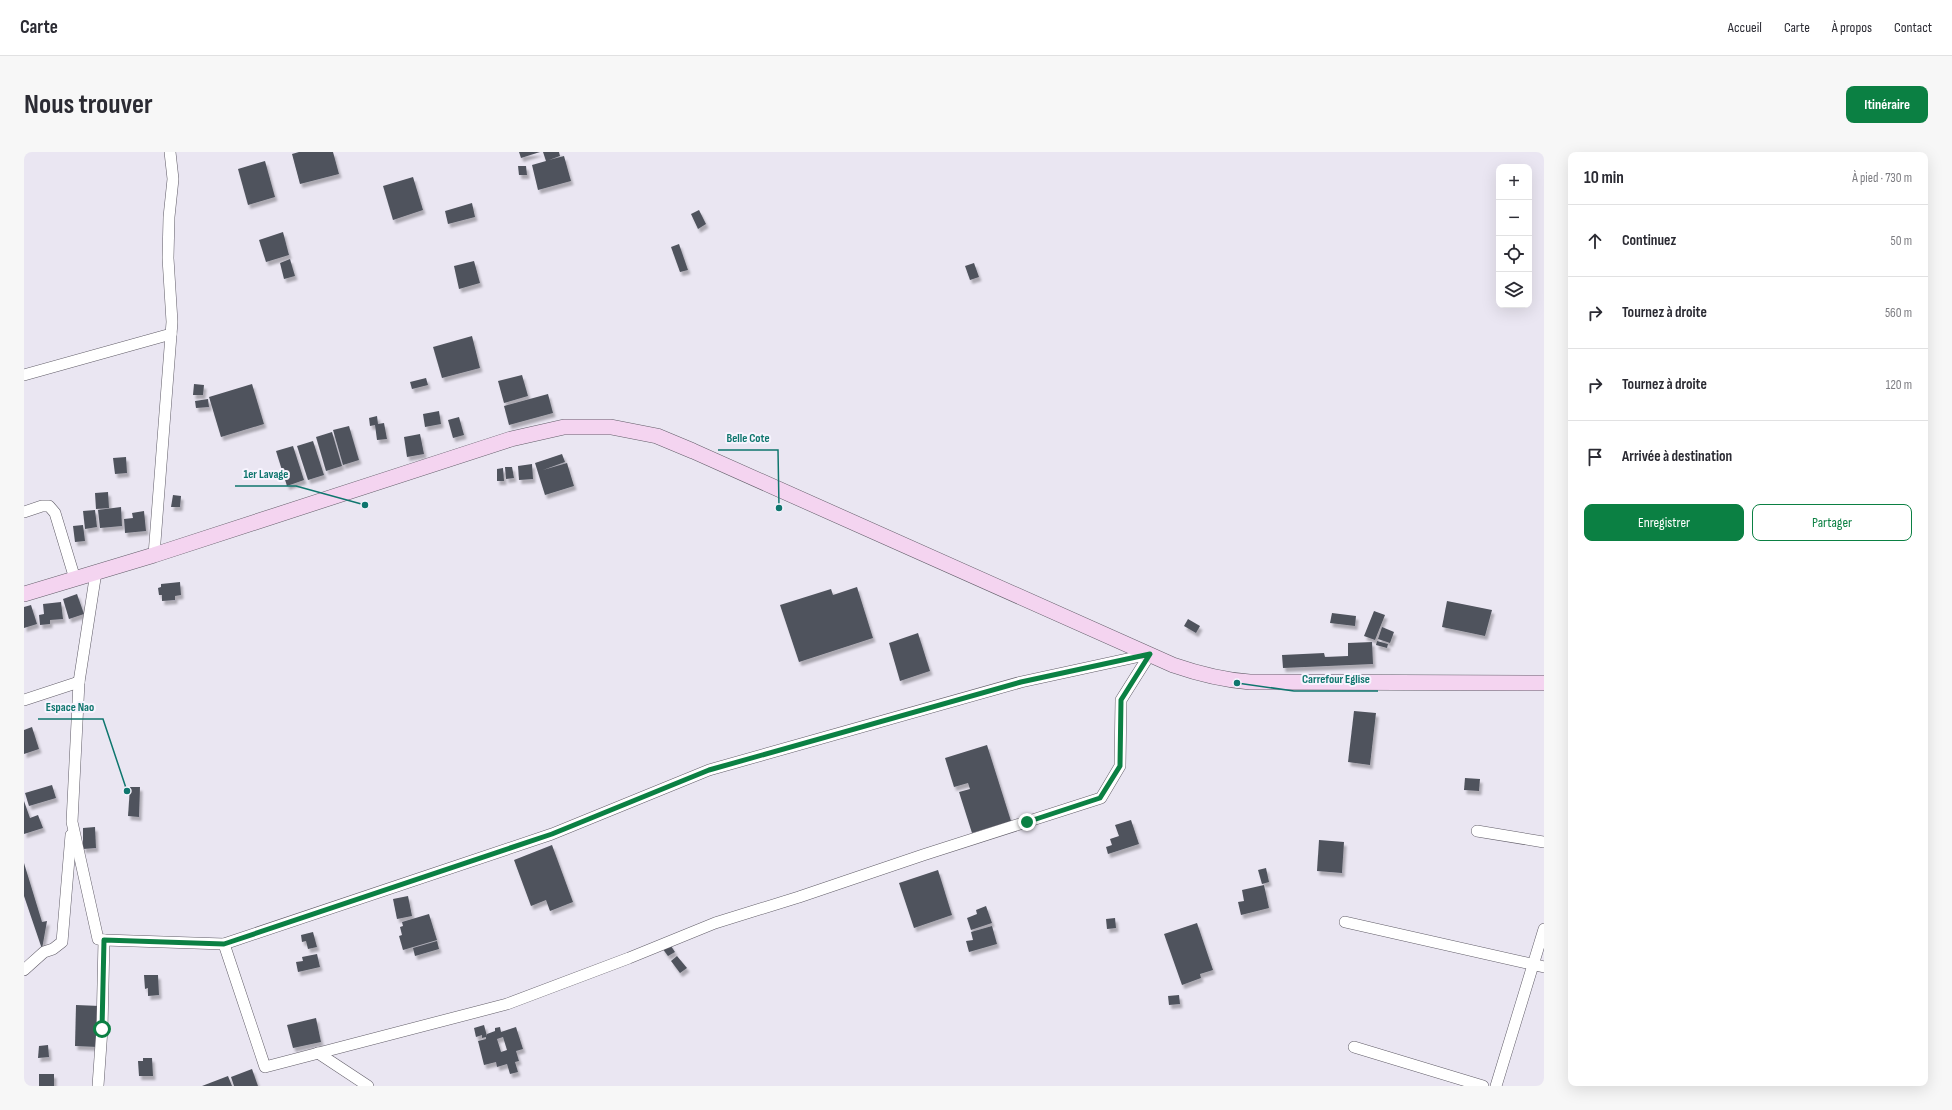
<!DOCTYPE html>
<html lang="fr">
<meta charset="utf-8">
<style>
body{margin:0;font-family:"Sofia Sans Condensed",sans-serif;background:#f7f7f7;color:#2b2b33}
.controls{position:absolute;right:12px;top:12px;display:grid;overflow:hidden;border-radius:8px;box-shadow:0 4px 16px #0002}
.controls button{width:36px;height:36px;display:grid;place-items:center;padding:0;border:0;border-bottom:1px solid #e1e1e2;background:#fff;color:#2b2b33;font:20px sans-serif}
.stop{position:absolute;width:12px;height:12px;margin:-9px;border:3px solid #0b8043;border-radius:50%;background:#fff}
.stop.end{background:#0b8043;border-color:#fff;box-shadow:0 1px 4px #0008}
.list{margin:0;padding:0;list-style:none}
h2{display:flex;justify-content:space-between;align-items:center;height:52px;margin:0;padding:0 16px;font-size:17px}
h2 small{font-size:13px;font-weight:400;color:#7c7c81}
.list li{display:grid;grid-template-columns:26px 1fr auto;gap:12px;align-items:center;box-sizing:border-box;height:72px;padding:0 16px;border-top:1px solid #e1e1e2}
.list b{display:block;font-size:15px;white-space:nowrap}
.list em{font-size:13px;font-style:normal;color:#7c7c81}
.actions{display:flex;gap:8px;padding:12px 16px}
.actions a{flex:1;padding:9px 0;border:1px solid #0b8043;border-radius:8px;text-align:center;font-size:14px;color:#0b8043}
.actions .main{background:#0b8043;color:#fff}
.icon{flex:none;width:22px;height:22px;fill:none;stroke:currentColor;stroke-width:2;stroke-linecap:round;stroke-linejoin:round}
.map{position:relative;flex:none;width:1520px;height:934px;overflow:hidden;border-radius:8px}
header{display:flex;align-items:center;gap:24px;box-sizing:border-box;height:56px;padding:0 20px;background:#fff;border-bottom:1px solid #e1e1e2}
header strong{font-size:19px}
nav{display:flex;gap:22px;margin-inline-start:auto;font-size:14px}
.intro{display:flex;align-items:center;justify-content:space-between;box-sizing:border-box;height:96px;padding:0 24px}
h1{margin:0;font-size:28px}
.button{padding:10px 18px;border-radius:8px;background:#0b8043;color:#fff;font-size:14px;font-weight:700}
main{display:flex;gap:24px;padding:0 24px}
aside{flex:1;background:#fff;border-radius:8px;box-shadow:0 4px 16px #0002}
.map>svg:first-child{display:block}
.building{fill:#4f535d;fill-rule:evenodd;filter:url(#shadow)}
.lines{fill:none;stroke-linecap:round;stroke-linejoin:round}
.street-casing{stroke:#615d68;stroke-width:12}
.secondary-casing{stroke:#615d68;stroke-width:16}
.street{stroke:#fff;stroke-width:11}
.secondary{stroke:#f4d4f0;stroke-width:15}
.route{stroke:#0b8043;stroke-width:5}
.leader{fill:none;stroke:#0f766e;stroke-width:1.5}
.callout-dot{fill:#0f766e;stroke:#f7f4fe;stroke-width:1.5}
.callout-label{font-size:12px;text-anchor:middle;font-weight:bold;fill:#0f766e;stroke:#f7f4fe;stroke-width:4;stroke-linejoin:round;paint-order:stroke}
</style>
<header>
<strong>Carte</strong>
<nav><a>Accueil</a><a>Carte</a><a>À propos</a><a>Contact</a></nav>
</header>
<div class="intro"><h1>Nous trouver</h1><a class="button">Itinéraire</a></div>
<main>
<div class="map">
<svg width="1520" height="934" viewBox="0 0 1520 934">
<defs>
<filter id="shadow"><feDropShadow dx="2.5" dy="4" stdDeviation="1" flood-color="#0004"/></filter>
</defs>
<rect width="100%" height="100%" fill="#eae6f2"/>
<!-- building -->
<g class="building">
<polygon points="275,0 309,0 315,22 276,32 268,2"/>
<polygon points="495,0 516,0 497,6"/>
<polygon points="519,0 535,0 536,4 525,8 540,4 547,29 514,38 508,13 522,9"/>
<polygon points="241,9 251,45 224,53 214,17"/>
<polygon points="494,14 502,14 503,23 495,23"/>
<polygon points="389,25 399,58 369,68 359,34"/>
<polygon points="448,51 451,65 424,72 421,59"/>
<polygon points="675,58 682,72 674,77 667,62"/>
<polygon points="259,80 265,103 242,110 235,88"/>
<polygon points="655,92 664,118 656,120 647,95"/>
<polygon points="266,107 271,124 260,127 256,111"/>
<polygon points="450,109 456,131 435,137 430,114"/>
<polygon points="950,111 955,125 946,128 941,114"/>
<polygon points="448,184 456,216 418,226 409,195"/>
<polygon points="498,223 504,244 480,251 474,229"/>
<polygon points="402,226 404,233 388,237 386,230"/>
<polygon points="170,232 180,233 179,243 169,243"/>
<polygon points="228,232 240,272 197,285 185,245"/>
<polygon points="524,242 529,261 485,273 480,254"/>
<polygon points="184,247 185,255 172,256 171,249"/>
<polygon points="415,259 417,272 401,275 399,262"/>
<polygon points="353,264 354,272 360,271 363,287 353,288 351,273 346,274 345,266"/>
<polygon points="435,265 440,283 429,286 424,268"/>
<polygon points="325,274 335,308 319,313 309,278"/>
<polygon points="308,280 318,314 302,319 292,285"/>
<polygon points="396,282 400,302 383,305 380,285"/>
<polygon points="289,289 300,323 284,328 273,294"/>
<polygon points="269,294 280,328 263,334 252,299"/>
<polygon points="538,302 541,310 519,318 543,311 550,334 521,343 511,311"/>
<polygon points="102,305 103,321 91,322 89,306"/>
<polygon points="508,312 509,327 495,328 494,314"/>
<polygon points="481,315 488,315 490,326 482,327"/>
<polygon points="479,316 480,329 473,329 473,317"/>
<polygon points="84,340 85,356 72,357 71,341"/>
<polygon points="149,343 157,344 156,355 147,355"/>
<polygon points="97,355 98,374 76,376 74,358"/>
<polygon points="71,358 73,375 61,377 59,359"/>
<polygon points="120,359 122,379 101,381 100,367 109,366 108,361"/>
<polygon points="59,373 61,389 51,390 49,374"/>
<polygon points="156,430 157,443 151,444 151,448 138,449 138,443 135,443 134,436 137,435 137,432"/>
<polygon points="833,435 849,486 775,510 756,453 807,437 809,443"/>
<polygon points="53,442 60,462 45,467 39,447"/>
<polygon points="1423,449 1468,458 1461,484 1418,475"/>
<polygon points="37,450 39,467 26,468 26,472 16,473 15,463 20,462 19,452"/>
<polygon points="7,453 13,472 0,476 0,455"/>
<polygon points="1350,459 1361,463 1351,488 1340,484"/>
<polygon points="1308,461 1332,464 1331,474 1306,471"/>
<polygon points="1164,467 1176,474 1172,481 1160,474"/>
<polygon points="1358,475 1370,480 1366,491 1354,487"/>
<polygon points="894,481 906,519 876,529 865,491"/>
<polygon points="1353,489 1364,492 1363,496 1352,493"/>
<polygon points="1348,490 1349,512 1259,516 1258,503 1300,501 1301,505 1324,504 1324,491"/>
<polygon points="1330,559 1352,561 1346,613 1324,610"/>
<polygon points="8,575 15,597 0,602 0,578"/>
<polygon points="963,593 987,669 948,681 935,640 946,637 944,631 930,635 921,606"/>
<polygon points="1441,626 1456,627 1455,639 1440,638"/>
<polygon points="28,633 32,646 5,654 1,641"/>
<polygon points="106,635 116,635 115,665 104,664"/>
<polygon points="0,649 6,666 14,663 19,676 0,682"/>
<polygon points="1107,668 1115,692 1084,702 1082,695 1088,693 1086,687 1095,684 1091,673"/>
<polygon points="71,675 72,696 59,697 59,676"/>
<polygon points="1295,688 1320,690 1318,721 1293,719"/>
<polygon points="528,693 549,750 526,759 522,748 507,754 490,708"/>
<polygon points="0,711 18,770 23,769 18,797 0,744"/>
<polygon points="1242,716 1245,730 1238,732 1234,718"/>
<polygon points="914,718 928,763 890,776 875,731"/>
<polygon points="1240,733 1245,756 1217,763 1214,750 1220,749 1218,738"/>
<polygon points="384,744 388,764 373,767 369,747"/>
<polygon points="962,754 968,771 947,778 943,766 953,762 952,758"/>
<polygon points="405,762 413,788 379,798 375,784 378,783 376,775 379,774 378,770"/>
<polygon points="1091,766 1092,776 1083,777 1082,767"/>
<polygon points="1173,771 1189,818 1176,822 1177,826 1158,833 1140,782"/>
<polygon points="968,774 973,792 945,800 942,789 949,788 947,780"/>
<polygon points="289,780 293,795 284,797 282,789 278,790 277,783"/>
<polygon points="413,789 415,797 391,804 389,796"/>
<polygon points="645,791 651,800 644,804 638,796"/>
<polygon points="293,802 296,815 274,820 272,810 279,809 278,805"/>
<polygon points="653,804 663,816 656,821 647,809"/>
<polygon points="120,823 134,823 135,843 124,844 124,836 121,837"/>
<polygon points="1155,843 1156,852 1145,853 1144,844"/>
<polygon points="52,853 76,854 74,895 51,894"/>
<polygon points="292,866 297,890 269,896 263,873"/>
<path d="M 460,873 L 463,884 L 463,882 L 471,879 L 471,876 L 476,875 L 477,880 L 492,875 L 499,897 L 492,899 L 495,909 L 491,910 L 494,920 L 486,922 L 483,912 L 473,915 L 472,910 L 460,913 L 454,889 L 462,887 L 462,885 L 458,886 L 458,883 L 452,885 L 450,876 ZM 479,885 L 483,898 L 477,900 L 473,887 Z"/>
<polygon points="24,893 25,905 14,906 15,894"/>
<polygon points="119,906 128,906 129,924 115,924 114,909 119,909"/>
<polygon points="228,917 234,934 210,934 207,925"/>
<rect x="15" y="922" width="15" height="12"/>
<polygon points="204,924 208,934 178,934"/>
</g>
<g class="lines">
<!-- street casing -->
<g class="street-casing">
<g id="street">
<polyline points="0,223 147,182"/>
<polyline points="0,360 18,354 25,354 31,361 51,427"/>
<polyline points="130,403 148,170 144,106 145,65 149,27 146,0"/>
<polyline points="72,420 55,530 48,670 74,787 80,788 78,877 74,934"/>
<polyline points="0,548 55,530"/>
<polyline points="1453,679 1520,690"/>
<polyline points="1321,770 1520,815"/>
<polyline points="80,788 200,792 528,682 685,618 997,530 1126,502"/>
<polyline points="200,792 241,915 483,852 605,806 691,771 775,745 899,703 1077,646 1096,614 1097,548 1126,502"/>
<polyline points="0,818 20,800 29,797 38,790 47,683"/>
<polyline points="1330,895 1459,934"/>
<polyline points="294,901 344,934"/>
<polyline points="1472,934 1520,777"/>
</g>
</g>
<!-- secondary casing -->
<g class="secondary-casing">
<path id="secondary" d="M 0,442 L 130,403 L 487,287 L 540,275 L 587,275 L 633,284 L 669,299 L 1149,513 C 1175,522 1199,528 1226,530 L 1520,531"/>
</g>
<!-- street -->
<use href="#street" class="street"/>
<!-- secondary -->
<use href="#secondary" class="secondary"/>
</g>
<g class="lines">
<!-- route -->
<polyline class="route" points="78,877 80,788 200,792 528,682 685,618 997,530 1126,502 1097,548 1096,614 1076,646 1003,670"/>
</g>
<!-- callouts -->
<path class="leader" d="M755 356L754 298H694M341 353L272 334H211M1213 531L1270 539H1354M103 639L79 567H14"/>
<g class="callout-dot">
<circle cx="755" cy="356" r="4"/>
<circle cx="341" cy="353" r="4"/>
<circle cx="1213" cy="531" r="4"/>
<circle cx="103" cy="639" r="4"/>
</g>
<g class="callout-label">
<text x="724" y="290">Belle Cote</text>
<text x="242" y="326">1er Lavage</text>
<text x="1312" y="531">Carrefour Eglise</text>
<text x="46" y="559">Espace Nao</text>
</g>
</svg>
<div class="controls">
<button>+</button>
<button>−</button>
<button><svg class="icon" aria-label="locate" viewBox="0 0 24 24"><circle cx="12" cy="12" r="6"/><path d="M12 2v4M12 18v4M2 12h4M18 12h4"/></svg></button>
<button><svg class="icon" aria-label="layers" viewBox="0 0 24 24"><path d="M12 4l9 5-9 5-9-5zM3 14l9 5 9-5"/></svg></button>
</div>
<div class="stop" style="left:78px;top:877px"></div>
<div class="stop end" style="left:1003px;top:670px"></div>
</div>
<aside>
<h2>10 min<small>À pied · 730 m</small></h2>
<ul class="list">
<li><svg class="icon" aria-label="ahead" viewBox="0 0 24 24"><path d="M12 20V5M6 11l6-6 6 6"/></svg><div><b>Continuez</b></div><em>50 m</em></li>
<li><svg class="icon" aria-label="right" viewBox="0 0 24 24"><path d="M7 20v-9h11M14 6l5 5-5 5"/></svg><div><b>Tournez à droite</b></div><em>560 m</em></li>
<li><svg class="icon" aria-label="right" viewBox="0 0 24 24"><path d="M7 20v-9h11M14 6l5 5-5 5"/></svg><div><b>Tournez à droite</b></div><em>120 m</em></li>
<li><svg class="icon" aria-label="arrive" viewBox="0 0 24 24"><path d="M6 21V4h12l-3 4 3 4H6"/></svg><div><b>Arrivée à destination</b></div></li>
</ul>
<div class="actions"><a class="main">Enregistrer</a><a>Partager</a></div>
</aside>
</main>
